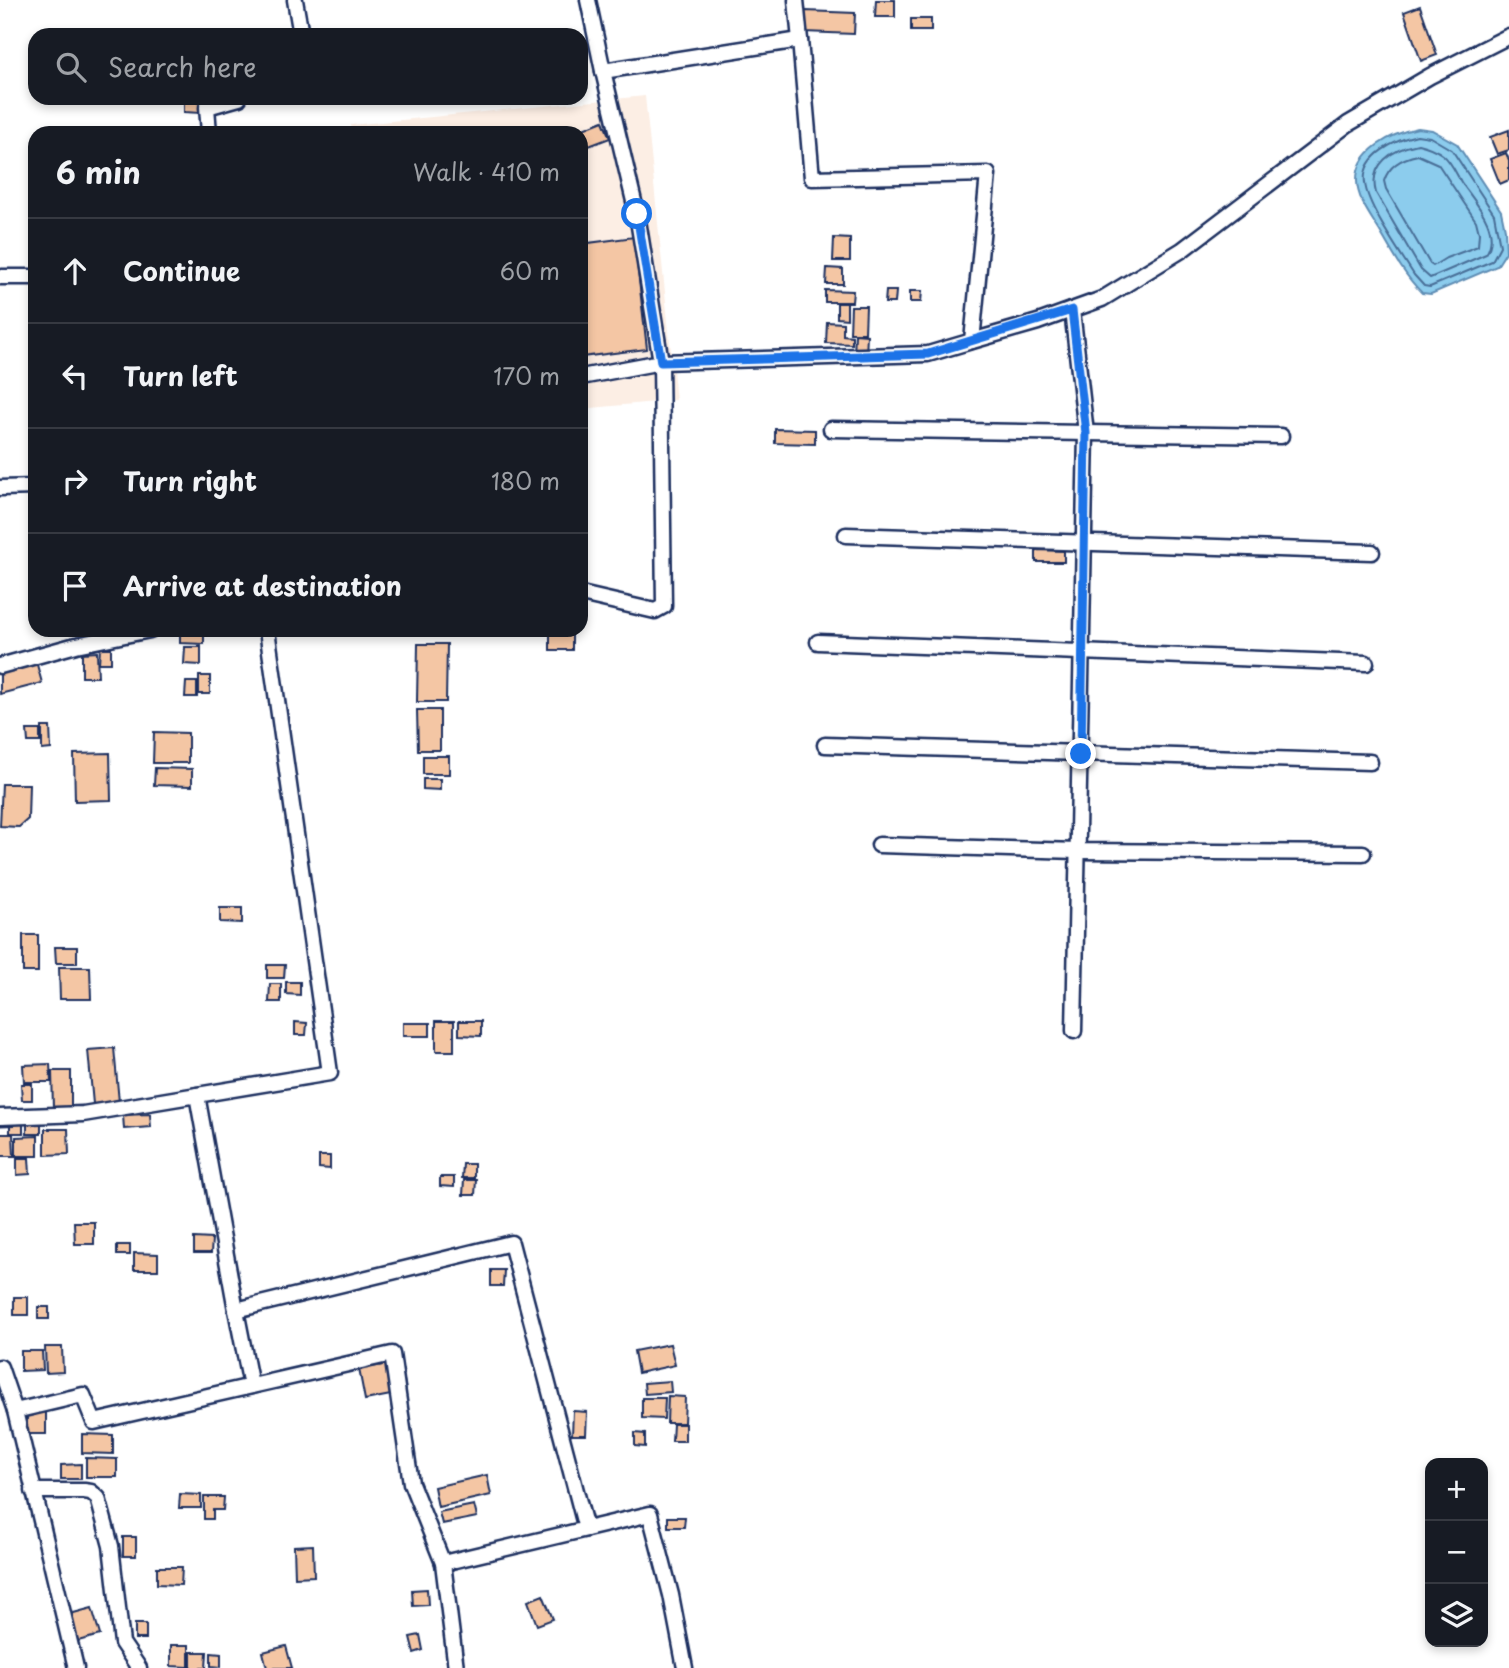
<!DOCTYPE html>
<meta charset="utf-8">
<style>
body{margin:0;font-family:"Playpen Sans",sans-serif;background:#20242c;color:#f1f3f6}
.controls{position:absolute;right:21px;bottom:21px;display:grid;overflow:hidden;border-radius:14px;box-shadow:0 4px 10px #0003}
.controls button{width:63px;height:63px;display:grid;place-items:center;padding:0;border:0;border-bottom:2px solid #363941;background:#171b24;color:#f1f3f6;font:35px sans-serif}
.stop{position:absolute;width:21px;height:21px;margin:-16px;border:5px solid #1a73e8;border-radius:50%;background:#fff}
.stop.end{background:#1a73e8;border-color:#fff;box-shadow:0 2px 7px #0008}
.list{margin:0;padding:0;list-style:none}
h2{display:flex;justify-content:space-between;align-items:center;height:91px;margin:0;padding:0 28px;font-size:30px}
h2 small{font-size:23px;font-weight:400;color:#9ea1a6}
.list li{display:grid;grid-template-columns:46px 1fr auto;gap:21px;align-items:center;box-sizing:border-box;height:105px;padding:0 28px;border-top:2px solid #363941}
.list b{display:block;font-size:26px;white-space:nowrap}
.list em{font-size:23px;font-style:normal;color:#9ea1a6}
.icon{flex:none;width:38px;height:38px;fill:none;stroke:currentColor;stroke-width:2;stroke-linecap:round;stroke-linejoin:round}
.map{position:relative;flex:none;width:1509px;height:1668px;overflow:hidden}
.search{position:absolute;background:#171b24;box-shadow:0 4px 10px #0003;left:28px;top:28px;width:560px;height:77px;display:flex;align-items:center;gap:18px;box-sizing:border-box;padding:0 24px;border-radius:21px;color:#9ea1a6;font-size:26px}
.panel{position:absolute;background:#171b24;box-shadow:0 4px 10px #0003;left:28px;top:126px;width:560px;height:511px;border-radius:21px}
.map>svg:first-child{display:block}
.built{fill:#fceee4}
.water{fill:#8ccced;stroke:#5f8db4;stroke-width:2}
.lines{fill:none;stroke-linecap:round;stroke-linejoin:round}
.shore{stroke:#486e97;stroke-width:2}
.building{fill:#f4c6a4;stroke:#1b2f5e;stroke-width:2}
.minor-casing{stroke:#1b2f5e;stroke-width:19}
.minor{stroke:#fff;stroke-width:14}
.route{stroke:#1a73e8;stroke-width:9}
</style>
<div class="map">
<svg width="1509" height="1668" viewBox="0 0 1509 1668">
<rect width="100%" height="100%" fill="#fff"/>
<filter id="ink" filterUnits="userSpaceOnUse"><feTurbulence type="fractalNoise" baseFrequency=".0143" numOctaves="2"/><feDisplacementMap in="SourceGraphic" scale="14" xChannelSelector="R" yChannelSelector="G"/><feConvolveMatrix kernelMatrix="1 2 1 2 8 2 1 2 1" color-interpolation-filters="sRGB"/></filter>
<g filter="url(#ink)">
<!-- built -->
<polygon class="built" points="645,96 676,400 581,409 581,133 352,133 351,125"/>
<!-- water -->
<path class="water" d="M 1418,128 L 1432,130 L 1457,144 L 1501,211 L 1505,230 L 1506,252 L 1497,266 L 1431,294 L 1422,293 C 1405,276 1394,256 1382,235 C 1373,219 1357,200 1357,181 C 1356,150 1393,133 1418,128 Z"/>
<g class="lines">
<!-- shore -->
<g class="shore">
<path d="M 1417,135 L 1430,137 L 1452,150 L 1494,214 L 1500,246 L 1492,261 L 1430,287 L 1424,286 L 1414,275 C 1401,254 1367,206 1365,183 C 1361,155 1396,140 1417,135 Z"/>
<path d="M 1418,144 C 1427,146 1435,149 1443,155 C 1451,161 1456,173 1461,182 C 1474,201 1502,230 1486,254 L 1430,278 L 1421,270 L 1376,193 C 1368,164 1393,149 1418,144 Z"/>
<path d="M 1418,155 L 1438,164 L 1476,221 L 1479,233 L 1478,246 L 1446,258 L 1433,266 L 1430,264 L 1386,189 L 1384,181 C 1389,165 1402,158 1418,155 Z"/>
</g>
</g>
<!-- building -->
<g class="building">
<polygon points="876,0 895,0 895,17 875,17"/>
<polygon points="1420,6 1437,55 1421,61 1404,12"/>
<polygon points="805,11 855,13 854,34 804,32"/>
<rect x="911" y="19" width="20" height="12"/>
<polygon points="184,98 201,98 201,113 184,112"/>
<polygon points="603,121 610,138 581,149 581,133 573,133"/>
<polygon points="1509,130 1509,150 1497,154 1490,137"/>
<polygon points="1506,153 1509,160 1509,180 1500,184 1490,159"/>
<polygon points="634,237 647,349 581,357 581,244"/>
<polygon points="834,238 850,239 850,261 833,261"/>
<polygon points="827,268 843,269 843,284 826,284"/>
<polygon points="825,290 853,291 852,302 825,302"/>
<polygon points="886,291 896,291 895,303 885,303"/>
<polygon points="910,291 922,291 921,302 910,302"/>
<polygon points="837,303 847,303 847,319 837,318"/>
<polygon points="851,306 866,306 865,333 850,333"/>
<polygon points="827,322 843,323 843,335 852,336 852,344 826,343"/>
<polygon points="855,334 867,335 866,356 854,356"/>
<polygon points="775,429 815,430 815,444 775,443"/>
<polygon points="1036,550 1064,551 1064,562 1036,562"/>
<polygon points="180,630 204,630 204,644 180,643"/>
<rect x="550" y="630" width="22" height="20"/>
<polygon points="418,644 447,644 446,702 417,702"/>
<polygon points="185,647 201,647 201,665 184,664"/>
<polygon points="100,648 111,648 111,663 99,663"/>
<polygon points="97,652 98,677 82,677 82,653"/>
<polygon points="36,661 42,683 0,694 0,671"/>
<rect x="199" y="676" width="11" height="18"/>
<polygon points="186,682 197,682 197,697 185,697"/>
<polygon points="417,710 440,710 440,750 418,750"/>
<polygon points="42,727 50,727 51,749 42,750"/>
<polygon points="27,730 40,730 40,742 28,742"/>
<polygon points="154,732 188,733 188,763 153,763"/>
<polygon points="110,753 111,800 75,801 74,754"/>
<rect x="423" y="756" width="26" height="18"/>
<polygon points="155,768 192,769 192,786 154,785"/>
<polygon points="423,779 440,779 440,790 423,789"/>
<polygon points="2,784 29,784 28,819 19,827 0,826"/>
<polygon points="220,908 242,908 242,923 220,922"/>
<rect x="23" y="935" width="15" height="37"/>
<polygon points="55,947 77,947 77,963 56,963"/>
<polygon points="267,965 285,965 284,978 267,978"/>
<polygon points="59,967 90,967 91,999 60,999"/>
<polygon points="286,982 300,982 300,995 286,994"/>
<polygon points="270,984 281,984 281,1002 269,1002"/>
<rect x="436" y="1021" width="18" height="30"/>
<polygon points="459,1021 481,1021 481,1036 459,1035"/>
<polygon points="295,1022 307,1023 306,1035 295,1035"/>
<rect x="403" y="1023" width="27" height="13"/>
<polygon points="114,1048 119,1102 93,1104 88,1050"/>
<polygon points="50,1064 51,1082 24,1082 23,1065"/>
<polygon points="52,1071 71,1071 71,1108 53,1108"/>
<polygon points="21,1084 32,1084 32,1100 22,1100"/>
<polygon points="150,1114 151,1127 124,1129 123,1115"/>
<polygon points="41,1122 41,1134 27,1134 27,1123"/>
<rect x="10" y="1123" width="13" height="10"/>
<polygon points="45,1129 68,1129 69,1154 45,1155"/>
<polygon points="0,1134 13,1134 14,1156 0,1156"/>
<polygon points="38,1136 38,1156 16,1156 16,1137"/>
<polygon points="319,1156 330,1156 330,1169 319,1168"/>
<polygon points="17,1158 29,1158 30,1174 17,1175"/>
<polygon points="463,1164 474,1164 474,1178 462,1178"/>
<polygon points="440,1177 454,1177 454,1187 440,1186"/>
<polygon points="464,1180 476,1180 475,1195 463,1195"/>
<polygon points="74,1222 94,1222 94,1244 75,1244"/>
<polygon points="194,1238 212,1239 211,1253 194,1253"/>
<rect x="117" y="1245" width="13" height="10"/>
<polygon points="134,1253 158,1254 158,1270 134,1270"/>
<polygon points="491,1270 504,1270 503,1286 491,1286"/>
<rect x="14" y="1297" width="14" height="18"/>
<rect x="38" y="1307" width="11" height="12"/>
<polygon points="670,1344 675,1365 638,1373 634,1351"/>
<polygon points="45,1347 62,1347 63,1372 46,1373"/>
<polygon points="21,1351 42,1351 43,1370 21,1371"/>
<polygon points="401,1362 406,1392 365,1400 359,1369"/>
<polygon points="670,1381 671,1392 645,1394 644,1383"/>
<polygon points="668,1396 685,1397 684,1423 667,1423"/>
<polygon points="642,1398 665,1398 664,1419 642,1418"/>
<polygon points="573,1411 587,1412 586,1435 572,1435"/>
<rect x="27" y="1412" width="19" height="22"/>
<polygon points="673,1424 685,1424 685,1441 672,1441"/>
<polygon points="635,1433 645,1434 645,1447 635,1446"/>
<polygon points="82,1434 113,1435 113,1454 82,1453"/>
<polygon points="86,1458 117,1459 117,1477 86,1477"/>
<polygon points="81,1464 81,1479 61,1479 61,1465"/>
<polygon points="487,1475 491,1495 438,1507 434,1487"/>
<polygon points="180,1494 201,1495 201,1508 179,1508"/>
<polygon points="204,1497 224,1497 223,1510 213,1510 213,1519 204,1519"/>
<polygon points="474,1505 477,1517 442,1524 439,1512"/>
<polygon points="668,1517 685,1517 684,1527 668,1527"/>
<rect x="123" y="1537" width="13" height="19"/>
<polygon points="313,1545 314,1576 295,1577 294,1546"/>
<polygon points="157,1567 182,1567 181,1585 157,1584"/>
<polygon points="427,1589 428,1605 413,1606 412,1590"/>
<polygon points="543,1595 553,1619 537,1625 528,1601"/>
<polygon points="92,1608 100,1635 78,1641 70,1614"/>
<rect x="135" y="1624" width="11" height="15"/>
<polygon points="420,1635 423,1650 414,1653 410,1637"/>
<polygon points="171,1645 189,1645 189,1667 171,1666"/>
<polygon points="286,1646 292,1668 267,1668 263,1652"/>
<polygon points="191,1652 207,1652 206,1668 191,1668"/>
<polygon points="211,1653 221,1654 221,1667 211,1666"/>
</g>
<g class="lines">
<!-- minor casing -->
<g class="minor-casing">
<g id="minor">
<polyline points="295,0 301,35"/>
<polyline points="588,0 603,71 800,40 812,178 988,174 972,341 1038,322 1102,299 1182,250 1348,124 1430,76 1509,36"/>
<polyline points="796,0 800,40"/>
<polyline points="603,71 637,214 661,362 928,354 972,341"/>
<polyline points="209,133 207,107 239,98"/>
<polyline points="0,277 35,277"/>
<polyline points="1072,310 1086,433 1074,1031"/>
<polyline points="581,377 661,362 664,606 655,611 581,594"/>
<polyline points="831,429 1281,436"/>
<polyline points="0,488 35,487"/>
<polyline points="846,535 1372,552"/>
<polyline points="818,642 1366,663"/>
<polyline points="0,666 76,645 150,630"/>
<polyline points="825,745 1370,762"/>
<polyline points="879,845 1078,851 1363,853"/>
<polyline points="197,1095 236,1310"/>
<polyline points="0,1117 83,1114 330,1073 267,630"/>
<polyline points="0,1367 15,1411 83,1395 94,1422 392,1354 411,1483 443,1563 456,1668"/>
<polyline points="251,1386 236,1310 511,1243 586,1529"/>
<polyline points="15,1411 76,1668"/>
<polyline points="33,1491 84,1491 91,1492 98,1498 111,1546 122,1643 139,1668"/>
<polyline points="443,1563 650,1514 671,1595 685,1668"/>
</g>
</g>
<!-- minor -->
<use href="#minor" class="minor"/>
</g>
</g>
<g class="lines" filter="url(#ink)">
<!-- route -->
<polyline class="route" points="637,214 661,362 928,354 1072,310 1086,433 1081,754"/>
</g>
</svg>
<div class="controls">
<button>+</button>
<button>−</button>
<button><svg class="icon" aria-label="layers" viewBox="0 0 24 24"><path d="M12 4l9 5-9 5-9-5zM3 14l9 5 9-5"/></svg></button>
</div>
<div class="stop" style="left:637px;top:214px"></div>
<div class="stop end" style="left:1081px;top:754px"></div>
<div class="search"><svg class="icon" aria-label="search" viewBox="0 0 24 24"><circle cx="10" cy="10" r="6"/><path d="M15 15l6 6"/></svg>Search here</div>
<section class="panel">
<h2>6 min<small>Walk · 410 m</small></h2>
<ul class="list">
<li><svg class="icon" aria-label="ahead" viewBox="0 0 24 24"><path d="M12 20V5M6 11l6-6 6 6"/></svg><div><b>Continue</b></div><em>60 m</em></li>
<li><svg class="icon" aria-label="left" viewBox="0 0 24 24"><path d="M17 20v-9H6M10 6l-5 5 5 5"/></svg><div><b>Turn left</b></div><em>170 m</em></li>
<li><svg class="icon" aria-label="right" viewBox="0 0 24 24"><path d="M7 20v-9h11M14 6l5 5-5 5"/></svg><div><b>Turn right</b></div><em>180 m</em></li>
<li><svg class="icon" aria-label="arrive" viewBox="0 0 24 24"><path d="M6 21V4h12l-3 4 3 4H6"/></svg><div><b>Arrive at destination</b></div></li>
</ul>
</section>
</div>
